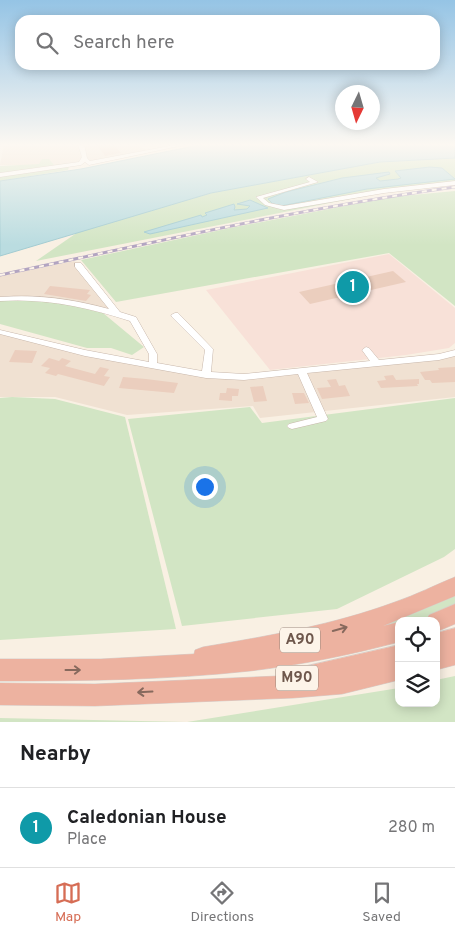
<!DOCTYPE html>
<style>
body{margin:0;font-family:Overpass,sans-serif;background:#f6f6f6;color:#202124}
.controls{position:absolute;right:15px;bottom:15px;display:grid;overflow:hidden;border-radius:10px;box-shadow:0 2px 12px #0003}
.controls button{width:45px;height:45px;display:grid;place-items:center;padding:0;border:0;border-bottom:1px solid #e0e0e0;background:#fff;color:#202124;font:25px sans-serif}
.compass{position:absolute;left:335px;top:85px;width:45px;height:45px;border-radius:50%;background:#fff;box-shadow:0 2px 12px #0003;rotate:185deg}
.you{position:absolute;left:204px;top:486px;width:18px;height:18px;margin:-12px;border:4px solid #fff;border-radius:50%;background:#1a73e8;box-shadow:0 0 0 8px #1a73e833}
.badge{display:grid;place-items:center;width:32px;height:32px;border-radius:50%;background:#d66d55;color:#fff;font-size:16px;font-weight:700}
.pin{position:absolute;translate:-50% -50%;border:2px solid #fff;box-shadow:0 1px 5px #0006}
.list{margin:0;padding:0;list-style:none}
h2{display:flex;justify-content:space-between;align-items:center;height:65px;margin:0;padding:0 20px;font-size:21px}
h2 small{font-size:16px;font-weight:400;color:#757577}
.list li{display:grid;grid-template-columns:32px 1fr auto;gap:15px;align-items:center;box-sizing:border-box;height:80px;padding:0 20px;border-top:1px solid #e0e0e0}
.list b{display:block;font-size:19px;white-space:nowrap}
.list p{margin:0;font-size:16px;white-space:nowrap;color:#757577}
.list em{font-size:16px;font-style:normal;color:#757577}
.icon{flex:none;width:28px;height:28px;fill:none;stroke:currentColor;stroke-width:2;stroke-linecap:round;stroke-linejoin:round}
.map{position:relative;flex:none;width:455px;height:722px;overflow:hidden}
.search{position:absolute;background:#fff;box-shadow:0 2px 12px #0003;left:15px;right:15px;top:15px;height:55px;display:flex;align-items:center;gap:12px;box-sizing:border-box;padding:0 18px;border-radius:15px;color:#757577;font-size:19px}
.sheet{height:145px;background:#fff}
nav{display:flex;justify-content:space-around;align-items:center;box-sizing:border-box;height:70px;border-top:1px solid #e0e0e0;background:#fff;font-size:14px;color:#757577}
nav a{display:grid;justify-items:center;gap:2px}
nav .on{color:#d66d55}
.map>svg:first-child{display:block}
.residential{fill:#f0e1d2}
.commercial{fill:#f8e1d8}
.green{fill:#d2e5c4}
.water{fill:#badce0;stroke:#a2cbd1}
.building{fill:#ebcebe}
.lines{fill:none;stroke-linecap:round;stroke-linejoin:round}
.minor-casing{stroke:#c8b7ab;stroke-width:1}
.highway-casing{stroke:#d6d0cd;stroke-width:1}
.minor{fill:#fff;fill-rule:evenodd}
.highway{fill:#edb2a0;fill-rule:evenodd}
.rail-casing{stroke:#b2a4c1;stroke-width:3}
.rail{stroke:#fdf4e9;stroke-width:2;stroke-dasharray:5;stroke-linecap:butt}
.oneway{stroke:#87695d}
.labels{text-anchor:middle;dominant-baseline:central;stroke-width:4;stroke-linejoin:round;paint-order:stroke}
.shield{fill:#fdf4e9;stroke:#99867b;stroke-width:1}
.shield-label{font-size:15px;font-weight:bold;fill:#6e574c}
</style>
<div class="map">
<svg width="455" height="722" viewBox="0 0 455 722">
<rect width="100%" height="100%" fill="#f9f0e3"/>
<!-- residential -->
<g class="residential">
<polygon points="4,144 135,144 147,150 133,154 71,165 0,165"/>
<polygon points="74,261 117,314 63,301 0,299 0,276"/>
<polygon points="0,332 85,353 206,375 244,377 455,353 455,397 260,418 253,406 127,415 55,397 0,397"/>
</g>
<!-- commercial -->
<polygon class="commercial" points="389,254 455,308 455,343 449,348 406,355 270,370 206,290"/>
<!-- green -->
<g class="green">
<polygon points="438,158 455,158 455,185 386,192 36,261 78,232 211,193 380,162"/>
<polygon points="42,159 49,159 54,165 70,163 68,170 0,181 0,166 39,164"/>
<polygon points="455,191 455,306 389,253 116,302 81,260 230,228 391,197"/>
<polygon points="17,299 63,303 103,313 144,347 132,355 111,348 87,348 0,324 0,300"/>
<polygon points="12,397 55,399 125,417 176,629 0,640 0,398"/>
<polygon points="455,398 455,549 444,557 337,609 182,626 128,419 250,407 262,423"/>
<path d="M 455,591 L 455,606 C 433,618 423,621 399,621 L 399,627 L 379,626 Z"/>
<polygon points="455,676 455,722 0,722 0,718 187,722 399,688 399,703 436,703 436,680"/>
</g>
<!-- water -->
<g class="water">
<polygon points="204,144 455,144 455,158 380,162 211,193 0,256 0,181 81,169"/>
<polygon points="430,167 442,168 455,179 367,189 281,206 273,204 268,199 286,192 342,178 389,172 390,174 376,178 380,181 398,179 401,178 395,171"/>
<polygon points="250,200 268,208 150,234 144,232 201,215 202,217 207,215 205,213 234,204 235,207 234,210 247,209 250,206 237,204"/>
</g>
<!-- building -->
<g class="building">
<polygon points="96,144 113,144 121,153 105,156"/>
<polygon points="393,271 406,282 310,304 299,292"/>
<polygon points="50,286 90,290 87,294 91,295 86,301 44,294"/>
<polygon points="15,350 37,351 32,363 9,362"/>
<polygon points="49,358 59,361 62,358 71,361 65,366 95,374 100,367 109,369 104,376 110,377 104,386 58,374 56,376 45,373 50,368 41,366"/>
<polygon points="455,367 455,382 432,383 430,380 425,380 420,372 439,370 438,368"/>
<polygon points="393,375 396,380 419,379 419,384 417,384 418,386 381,388 377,381 386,380 384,376"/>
<polygon points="123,377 146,379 178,383 174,393 119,388"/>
<polygon points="336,379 339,386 345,385 350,396 322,399 317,388 331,387 327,380"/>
<polygon points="263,386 267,401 254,402 250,387"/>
<polygon points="227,388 239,389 238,396 232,396 232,401 219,400 220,393 226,393"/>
<polygon points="292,393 304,393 309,403 295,404"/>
</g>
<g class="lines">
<!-- minor casing -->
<g class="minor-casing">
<g id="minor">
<polygon points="78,144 84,144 87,158 90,161 180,144 189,144 89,165 85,162 81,165 0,177 0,173 79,162 82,157"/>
<polygon points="309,177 318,182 263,198 269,203 284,206 384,189 455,181 455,185 384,193 284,210 265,205 256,197 310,182 306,179"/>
<path d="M 75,263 L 81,263 L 120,312 L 136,317 L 157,354 L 157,363 L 202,371 L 205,350 L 172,317 L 171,315 L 175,313 L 178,313 L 213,349 L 211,372 L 244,374 L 370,361 L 362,350 L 366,347 L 369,348 L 379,360 L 439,354 L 455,350 L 455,356 L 439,360 L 307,373 L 328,419 L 326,421 L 292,429 L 289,428 L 287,426 L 289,424 L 317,417 L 298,374 L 244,380 L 206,378 L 85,356 L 0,334 L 0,330 L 85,350 L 149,362 L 149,354 L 130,321 C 87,307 45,298 0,301 L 0,297 C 37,294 73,299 109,309 L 75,267 Z"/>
</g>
</g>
<!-- highway casing -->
<g class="highway-casing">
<g id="highway">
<path d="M 455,577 L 455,596 L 383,626 L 399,622 L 399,642 C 350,655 300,665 250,671 C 167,680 83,681 0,681 L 0,659 L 101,659 L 194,654 L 195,650 L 203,647 C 268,636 333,625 395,602 C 416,595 435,585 455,577 Z"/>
<polygon points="455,604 455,624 436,632 436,621 426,621 429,615"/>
<polygon points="455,628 455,665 436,670 436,633"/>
<polygon points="399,645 399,680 342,694 293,698 95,706 0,705 0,683 95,684 278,676 280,672"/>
</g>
</g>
<!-- minor -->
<use href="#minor" class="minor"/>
<!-- highway -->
<use href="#highway" class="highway"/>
<!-- rail casing -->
<g class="rail-casing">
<path id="rail" d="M 0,275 C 151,243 302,208 455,187"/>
</g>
<!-- rail -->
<use href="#rail" class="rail"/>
</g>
<!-- one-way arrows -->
<defs><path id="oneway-shaft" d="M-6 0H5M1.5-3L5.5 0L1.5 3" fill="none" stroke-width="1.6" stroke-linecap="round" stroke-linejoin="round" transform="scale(1.25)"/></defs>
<g class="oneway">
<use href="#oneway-shaft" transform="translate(340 629) rotate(-16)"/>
<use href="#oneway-shaft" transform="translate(73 670)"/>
<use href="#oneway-shaft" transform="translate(145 692) rotate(177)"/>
</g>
<!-- sky -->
<linearGradient id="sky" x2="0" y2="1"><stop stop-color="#95c4e5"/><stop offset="0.59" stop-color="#fcf8f2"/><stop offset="1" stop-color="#fcf8f2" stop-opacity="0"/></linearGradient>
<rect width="455" height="245" fill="url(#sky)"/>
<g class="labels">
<!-- shield labels -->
<g class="shield">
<rect x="280" y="627.5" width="40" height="25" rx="4"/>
<rect x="276" y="665.5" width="42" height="25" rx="4"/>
</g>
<g class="shield-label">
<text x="300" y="640">A90</text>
<text x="297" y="678">M90</text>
</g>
</g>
</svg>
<div class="controls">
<button><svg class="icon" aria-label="locate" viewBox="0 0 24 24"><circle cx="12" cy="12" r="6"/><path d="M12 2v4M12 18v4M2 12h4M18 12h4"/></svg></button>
<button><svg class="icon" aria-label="layers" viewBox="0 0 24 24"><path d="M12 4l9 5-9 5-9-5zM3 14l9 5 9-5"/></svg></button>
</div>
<svg class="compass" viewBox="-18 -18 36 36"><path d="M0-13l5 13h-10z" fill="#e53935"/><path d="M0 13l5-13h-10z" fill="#757577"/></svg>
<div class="you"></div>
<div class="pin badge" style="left:353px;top:287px;background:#0f9aa8">1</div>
<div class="search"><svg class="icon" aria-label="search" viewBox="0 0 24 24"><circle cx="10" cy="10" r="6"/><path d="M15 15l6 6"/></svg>Search here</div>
</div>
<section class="sheet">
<h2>Nearby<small></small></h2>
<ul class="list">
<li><span class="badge" style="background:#0f9aa8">1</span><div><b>Caledonian House</b><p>Place</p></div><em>280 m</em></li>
</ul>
</section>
<nav>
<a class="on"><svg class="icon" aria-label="map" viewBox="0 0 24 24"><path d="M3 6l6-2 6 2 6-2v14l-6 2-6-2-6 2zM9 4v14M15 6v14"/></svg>Map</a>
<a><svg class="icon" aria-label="directions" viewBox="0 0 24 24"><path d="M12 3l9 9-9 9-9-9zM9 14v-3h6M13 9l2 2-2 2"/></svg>Directions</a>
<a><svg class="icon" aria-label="saved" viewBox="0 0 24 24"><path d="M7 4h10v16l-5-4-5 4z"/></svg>Saved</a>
</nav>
